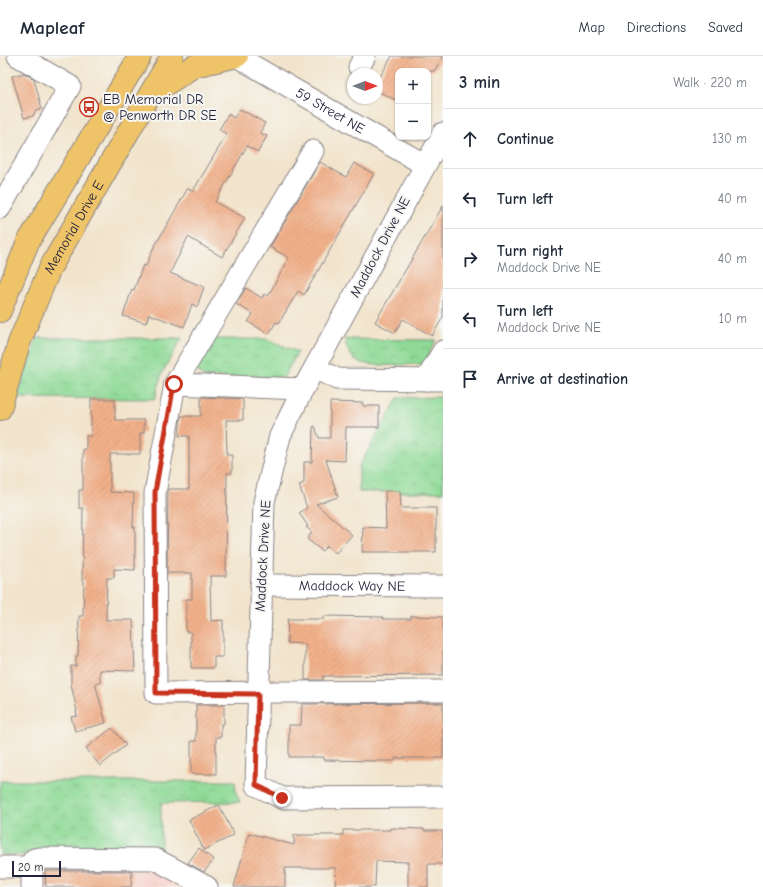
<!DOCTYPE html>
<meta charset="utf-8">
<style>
body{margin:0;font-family:"Comic Neue",sans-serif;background:#f6f6f7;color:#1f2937}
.controls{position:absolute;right:12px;top:12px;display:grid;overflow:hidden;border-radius:8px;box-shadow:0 1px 3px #0004}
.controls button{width:36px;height:36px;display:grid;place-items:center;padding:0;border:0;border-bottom:1px solid #e0e1e3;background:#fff;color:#1f2937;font:20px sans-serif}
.compass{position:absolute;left:347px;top:12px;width:36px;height:36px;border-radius:50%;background:#fff;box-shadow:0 1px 3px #0004;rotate:90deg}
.scale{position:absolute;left:12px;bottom:10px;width:49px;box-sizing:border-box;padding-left:4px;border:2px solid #22223b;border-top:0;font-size:11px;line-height:14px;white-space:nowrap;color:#22223b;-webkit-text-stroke:3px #f6f6f2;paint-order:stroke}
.stop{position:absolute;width:12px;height:12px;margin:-9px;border:3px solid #c8321e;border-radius:50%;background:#fff}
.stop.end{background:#c8321e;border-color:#fff;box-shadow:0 1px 4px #0008}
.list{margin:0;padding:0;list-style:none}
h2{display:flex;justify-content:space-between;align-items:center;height:52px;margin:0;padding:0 16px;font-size:17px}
h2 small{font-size:13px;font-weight:400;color:#747a83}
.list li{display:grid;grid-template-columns:26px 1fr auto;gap:12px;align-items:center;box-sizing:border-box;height:60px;padding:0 16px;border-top:1px solid #e0e1e3}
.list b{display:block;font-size:15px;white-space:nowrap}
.list p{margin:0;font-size:13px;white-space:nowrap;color:#747a83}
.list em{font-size:13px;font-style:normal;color:#747a83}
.icon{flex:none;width:22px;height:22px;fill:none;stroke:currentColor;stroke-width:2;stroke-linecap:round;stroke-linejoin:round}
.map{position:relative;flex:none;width:443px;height:831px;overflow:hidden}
header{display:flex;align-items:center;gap:24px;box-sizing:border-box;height:56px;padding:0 20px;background:#fff;border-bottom:1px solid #e0e1e3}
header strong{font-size:19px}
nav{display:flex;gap:22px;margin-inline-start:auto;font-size:14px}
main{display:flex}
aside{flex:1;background:#fff}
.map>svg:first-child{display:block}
.built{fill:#f7d0ca}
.park{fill:url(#park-crowns);stroke:#587e68}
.building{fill:url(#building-hatch)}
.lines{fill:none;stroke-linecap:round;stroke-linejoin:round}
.minor-casing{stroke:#8a8384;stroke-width:23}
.major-casing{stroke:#8a8384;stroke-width:24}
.minor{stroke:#fff;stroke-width:21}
.major{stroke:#efc469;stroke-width:22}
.route{stroke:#c8321e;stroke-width:5}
.labels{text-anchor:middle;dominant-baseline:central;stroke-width:4;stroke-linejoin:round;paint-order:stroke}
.poi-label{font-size:14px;fill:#22223b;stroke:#f6f6f2;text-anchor:start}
.street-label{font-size:14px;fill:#22223b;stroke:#f6f6f2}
</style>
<header>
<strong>Mapleaf</strong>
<nav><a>Map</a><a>Directions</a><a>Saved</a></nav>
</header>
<main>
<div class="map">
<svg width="443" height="831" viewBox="0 0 443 831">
<defs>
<pattern id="park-crowns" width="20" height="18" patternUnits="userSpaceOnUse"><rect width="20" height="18" fill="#8fda96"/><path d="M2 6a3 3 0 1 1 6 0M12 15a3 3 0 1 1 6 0" fill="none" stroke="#7bbb82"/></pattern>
<pattern id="building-hatch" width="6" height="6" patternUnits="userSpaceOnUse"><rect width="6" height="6" fill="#f2b18a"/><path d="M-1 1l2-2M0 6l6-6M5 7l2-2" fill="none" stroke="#cf9878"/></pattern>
</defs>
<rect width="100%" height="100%" fill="#f6f6f2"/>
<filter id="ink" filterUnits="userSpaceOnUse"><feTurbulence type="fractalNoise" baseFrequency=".025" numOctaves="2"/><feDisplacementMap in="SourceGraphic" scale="8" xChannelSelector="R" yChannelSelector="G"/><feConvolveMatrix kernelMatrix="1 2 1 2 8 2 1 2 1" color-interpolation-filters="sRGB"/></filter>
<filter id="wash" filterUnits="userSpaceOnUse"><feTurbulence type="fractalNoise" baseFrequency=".012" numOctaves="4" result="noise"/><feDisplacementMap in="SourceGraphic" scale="16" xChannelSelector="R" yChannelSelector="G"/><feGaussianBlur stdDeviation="0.9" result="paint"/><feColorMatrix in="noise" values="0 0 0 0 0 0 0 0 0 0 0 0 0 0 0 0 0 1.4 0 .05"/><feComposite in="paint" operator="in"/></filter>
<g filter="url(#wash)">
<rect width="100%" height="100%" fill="#f2e4cc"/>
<!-- built -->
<polygon class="built" points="25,799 155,800 206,831 25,831"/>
<!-- park -->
<g class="park">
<polygon points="37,282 182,282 162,317 155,343 17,342"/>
<polygon points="214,283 267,283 298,296 283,322 203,321 197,314 197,308"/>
<path d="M 345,283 L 436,284 L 424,308 C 409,308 372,312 359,306 C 350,302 346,292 345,283 Z"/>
<polygon points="443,341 443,436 359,436 359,410 398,342"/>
<polygon points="0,725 235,725 236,737 240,746 161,747 161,800 0,799"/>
</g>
<g id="blocks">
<!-- building -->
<g class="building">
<polygon points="392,0 443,0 443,1 434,15 398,15 398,45 377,35 377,26"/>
<polygon points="24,17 34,23 42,53 36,54 33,60 24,62 12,20"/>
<polygon points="240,53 265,67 260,77 267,80 258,96 247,90 215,146 245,162 222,201 188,181 170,217 204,231 197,251 192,248 184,271 149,258 146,267 123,260 132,233 134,234 143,209 146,210 153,193 188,132 193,135 227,78 219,74 228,58 234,62"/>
<polygon points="320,106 346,121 354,107 374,118 304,239 298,235 279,267 276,266 269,278 248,266 253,258 236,248 246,232 262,242 264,238 268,240 289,202 270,191"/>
<polygon points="443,150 443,261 432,280 403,263 395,277 375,266"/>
<polygon points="201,341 243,343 243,364 226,364 227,399 232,399 232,417 227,417 226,520 210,520 211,565 223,564 223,601 214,601 214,612 191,612 191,576 186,576 186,543 192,543 192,517 167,517 168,433 189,433 189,380 179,380 181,360 201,360"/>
<polygon points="91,343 115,343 115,364 144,364 144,377 140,377 140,398 110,398 110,436 134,437 133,471 135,471 135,514 114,513 114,522 107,522 106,564 133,564 135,615 100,614 100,627 95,627 106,667 75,675 71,661 77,660 76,655 77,655 71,628 71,610 76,610 76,600 78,600 79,560 83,560 84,525 82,525 83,452 79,452 79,434 83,434 83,393 86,393 86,380 91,380"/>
<polygon points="330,346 363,347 363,350 379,350 379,371 346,371 345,405 326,404 338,441 316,448 352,479 336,497 327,490 322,495 307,483 312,476 306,471 308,470 299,457 307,452 299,429 304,427 304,406 312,406 313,371 315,370 319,382 330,382"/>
<polygon points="385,435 400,435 401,452 436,452 436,496 362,496 363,471 386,472"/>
<polygon points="324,560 383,561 383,563 411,563 411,560 443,561 443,619 323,620 323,624 305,624 305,588 287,587 288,563 324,563"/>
<polygon points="443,647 443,702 395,702 395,705 378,705 324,704 324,701 289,701 289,669 301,669 302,648"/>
<polygon points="196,649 224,649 224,668 221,668 221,681 216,681 216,718 191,718 191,685 196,685"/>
<polygon points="112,672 126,689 100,710 86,692"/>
<polygon points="219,749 234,779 204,794 189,764"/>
<polygon points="390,772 424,773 424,775 443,775 443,808 428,808 428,831 408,831 408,806 376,805 375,831 335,831 336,812 285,812 285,831 234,831 249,777 294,789 294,779 343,779 343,774 390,774"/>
<polygon points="199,792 214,804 204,816 188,807"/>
<polygon points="45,815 132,815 131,831 46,831"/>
</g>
</g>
</g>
<g filter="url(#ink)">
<use href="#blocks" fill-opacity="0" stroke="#8a8384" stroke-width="1"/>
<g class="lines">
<!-- minor casing -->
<g class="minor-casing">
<g id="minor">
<path id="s1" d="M 236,0 L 425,109"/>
<polyline points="359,11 365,0"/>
<polyline points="443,77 303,333 280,380 264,446 256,729 282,742 443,741"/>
<polyline points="313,95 175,328 155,437 156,637 443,635"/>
<polyline points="0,152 70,30 18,0"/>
<polyline points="315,312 337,323 443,324"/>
<polyline points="426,324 443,295"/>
<polyline points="175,328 303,333"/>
<path id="s2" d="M 261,529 L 443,530"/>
<polyline points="0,811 32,811"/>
<polyline points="32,831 32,806 34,803 39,802 155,803 207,831"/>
</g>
</g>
<!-- major casing -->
<g class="major-casing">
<g id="major">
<polyline points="153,37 194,10 237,0"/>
<polyline points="0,255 28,186 140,0"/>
<path id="s3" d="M 0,353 L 19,287 L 50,212 L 172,0"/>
</g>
</g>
<!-- minor -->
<use href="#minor" class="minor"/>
<!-- major -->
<use href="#major" class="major"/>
</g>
</g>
<g class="lines" filter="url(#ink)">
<!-- route -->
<polyline class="route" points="174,328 155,436 156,637 258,638 256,729 282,742"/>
</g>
<!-- icons -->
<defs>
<g id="bus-ring" transform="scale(1)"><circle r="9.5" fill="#f6f6f2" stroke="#c8321e" stroke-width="1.5"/><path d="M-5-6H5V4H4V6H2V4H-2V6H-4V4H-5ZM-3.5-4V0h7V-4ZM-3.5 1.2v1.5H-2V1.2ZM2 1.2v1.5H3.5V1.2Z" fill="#c8321e"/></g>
</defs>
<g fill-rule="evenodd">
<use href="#bus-ring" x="89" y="51"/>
</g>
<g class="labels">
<!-- poi labels -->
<g class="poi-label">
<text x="103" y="43">EB Memorial DR<tspan x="103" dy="16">@ Penworth DR SE</tspan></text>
</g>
<!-- street labels -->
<g class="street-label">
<text stroke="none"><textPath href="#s1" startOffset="109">59 Street NE</textPath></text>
<text stroke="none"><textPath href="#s3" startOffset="197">Memorial Drive E</textPath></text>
<text transform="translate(380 191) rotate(-62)">Maddock Drive NE</text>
<text transform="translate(263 500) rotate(-87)">Maddock Drive NE</text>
<text stroke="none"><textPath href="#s2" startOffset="91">Maddock Way NE</textPath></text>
</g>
</g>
</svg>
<div class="controls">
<button>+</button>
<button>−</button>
</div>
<svg class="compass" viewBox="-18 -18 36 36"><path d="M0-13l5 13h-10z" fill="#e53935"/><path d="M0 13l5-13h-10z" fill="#747a83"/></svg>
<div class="scale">20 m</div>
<div class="stop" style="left:174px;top:328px"></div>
<div class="stop end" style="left:282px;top:742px"></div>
</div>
<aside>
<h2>3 min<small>Walk · 220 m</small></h2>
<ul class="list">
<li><svg class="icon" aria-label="ahead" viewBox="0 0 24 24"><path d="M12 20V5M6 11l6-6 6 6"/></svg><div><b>Continue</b></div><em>130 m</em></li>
<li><svg class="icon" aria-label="left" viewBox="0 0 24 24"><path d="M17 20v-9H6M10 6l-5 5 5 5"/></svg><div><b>Turn left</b></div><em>40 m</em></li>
<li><svg class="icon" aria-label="right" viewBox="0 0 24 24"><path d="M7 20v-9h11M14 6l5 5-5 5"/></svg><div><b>Turn right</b><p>Maddock Drive NE</p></div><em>40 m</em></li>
<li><svg class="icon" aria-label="left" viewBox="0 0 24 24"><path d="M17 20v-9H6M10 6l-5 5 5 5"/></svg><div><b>Turn left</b><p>Maddock Drive NE</p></div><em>10 m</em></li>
<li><svg class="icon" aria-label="arrive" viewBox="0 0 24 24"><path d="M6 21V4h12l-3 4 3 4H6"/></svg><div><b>Arrive at destination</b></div></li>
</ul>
</aside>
</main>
